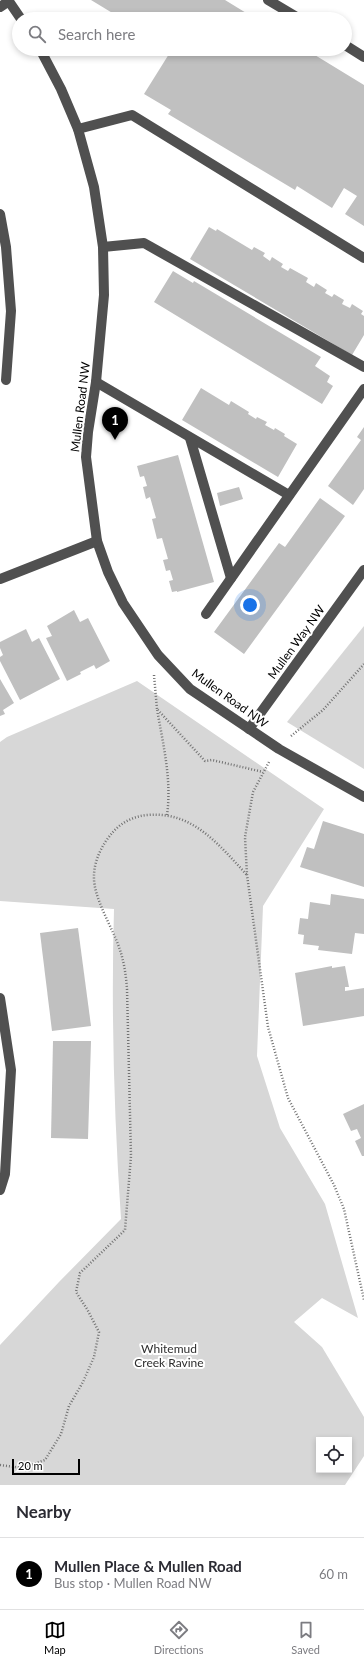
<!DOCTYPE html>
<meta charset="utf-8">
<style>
body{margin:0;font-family:Lato,sans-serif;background:#f2f2f3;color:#2b2b33}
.controls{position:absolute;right:12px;bottom:12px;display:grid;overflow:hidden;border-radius:0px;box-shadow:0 2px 6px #0003}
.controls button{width:36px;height:36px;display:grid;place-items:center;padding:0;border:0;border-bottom:1px solid #e1e1e2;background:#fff;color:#2b2b33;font:20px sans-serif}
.scale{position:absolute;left:12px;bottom:10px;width:68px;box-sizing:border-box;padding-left:4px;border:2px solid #000;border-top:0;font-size:11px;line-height:14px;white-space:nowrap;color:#000;-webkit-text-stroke:3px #fff;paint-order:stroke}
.you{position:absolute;left:250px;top:605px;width:14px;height:14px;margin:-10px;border:3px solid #fff;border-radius:50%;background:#1a73e8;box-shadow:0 0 0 6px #1a73e833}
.badge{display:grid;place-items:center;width:26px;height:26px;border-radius:50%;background:#000;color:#fff;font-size:13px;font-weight:700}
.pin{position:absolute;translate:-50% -33px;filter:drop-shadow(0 1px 2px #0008)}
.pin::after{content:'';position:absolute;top:21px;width:14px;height:12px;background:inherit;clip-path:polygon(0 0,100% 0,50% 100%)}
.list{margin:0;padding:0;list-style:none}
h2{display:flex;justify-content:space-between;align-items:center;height:52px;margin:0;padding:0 16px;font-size:17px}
h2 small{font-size:13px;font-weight:400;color:#7c7c81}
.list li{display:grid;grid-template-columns:26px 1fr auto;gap:12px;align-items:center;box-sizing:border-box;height:72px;padding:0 16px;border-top:1px solid #e1e1e2}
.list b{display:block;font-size:15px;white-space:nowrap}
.list p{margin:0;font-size:13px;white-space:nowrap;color:#7c7c81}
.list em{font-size:13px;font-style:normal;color:#7c7c81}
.icon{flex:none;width:22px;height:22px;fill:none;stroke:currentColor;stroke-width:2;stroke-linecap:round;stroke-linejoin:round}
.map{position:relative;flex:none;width:364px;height:1485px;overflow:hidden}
.search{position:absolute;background:#fff;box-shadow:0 2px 6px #0003;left:12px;right:12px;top:12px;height:44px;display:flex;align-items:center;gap:10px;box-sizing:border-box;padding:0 14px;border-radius:22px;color:#7c7c81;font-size:15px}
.sheet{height:124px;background:#fff}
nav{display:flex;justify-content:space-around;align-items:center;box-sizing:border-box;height:56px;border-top:1px solid #e1e1e2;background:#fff;font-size:11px;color:#7c7c81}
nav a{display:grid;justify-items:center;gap:2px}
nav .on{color:#000}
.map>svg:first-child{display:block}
.green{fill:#d7d7d7;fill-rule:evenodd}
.building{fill:#c0c0c0}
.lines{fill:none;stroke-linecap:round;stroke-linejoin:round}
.path{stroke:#727272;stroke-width:2.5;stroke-dasharray:1 2;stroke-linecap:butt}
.minor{stroke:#505050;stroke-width:10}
.labels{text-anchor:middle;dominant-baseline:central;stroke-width:4;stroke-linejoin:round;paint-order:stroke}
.street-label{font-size:12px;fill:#000;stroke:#fff}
.park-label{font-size:12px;fill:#2e2e2e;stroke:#fff}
</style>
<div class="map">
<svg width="364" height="1485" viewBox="0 0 364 1485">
<rect width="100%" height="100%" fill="#fff"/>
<!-- green -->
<g class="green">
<polygon points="364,626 364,769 287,722"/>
<path d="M 137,681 L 324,809 L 263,906 L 257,1056 L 280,1128 L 325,1204 L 358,1318 L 322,1298 L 294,1322 L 322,1347 L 364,1417 L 364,1456 L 345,1485 L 0,1485 L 0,1345 L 59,1282 L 121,1219 C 114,1116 111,1012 114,909 L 0,901 L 0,742 L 7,737 ZM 319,1440 L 349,1440 L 349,1470 L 319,1470 Z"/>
</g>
<!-- building -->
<g class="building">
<polygon points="91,0 225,0 256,19 118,19 119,17"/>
<polygon points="160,49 305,49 364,85 364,226 345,214 357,196 344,188 332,208 297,186 295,190 168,114 171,110 144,94 169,54"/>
<polygon points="209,227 216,231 217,229 252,250 254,247 265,253 263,256 270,261 272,257 283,264 281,267 288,271 290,268 308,278 306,282 314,287 316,283 327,290 325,293 332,297 334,294 344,300 342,304 350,308 352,304 363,311 361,314 364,316 364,335 352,355 190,259"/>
<polygon points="173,271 193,283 194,281 321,357 315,366 330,376 327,382 333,386 322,404 154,302"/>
<polygon points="201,388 229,405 231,401 249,412 248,414 256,419 257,417 267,422 265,425 274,430 275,428 285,434 284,436 297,444 278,477 182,420"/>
<polygon points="364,427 364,489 353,505 328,486 361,440 357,437"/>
<polygon points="178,455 214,582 177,592 177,591 172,592 169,581 173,580 170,570 166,571 163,560 168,559 162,538 157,539 152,519 156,518 150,497 146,499 143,487 147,486 144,476 140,477 137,466"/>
<polygon points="239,487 243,499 220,506 217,493"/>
<polygon points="320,498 345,516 244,654 214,632 279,543 285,547"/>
<polygon points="74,610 80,622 88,618 110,661 96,669 94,665 80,672 81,674 67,681 46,638 52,636 47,626"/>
<polygon points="26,629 32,642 39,638 60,679 20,700 0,661 0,657 3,655 0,648 0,642"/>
<polygon points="0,679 14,703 3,710 5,714 0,716"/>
<polygon points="323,821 364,834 364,887 300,867 307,847 314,849"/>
<polygon points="331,894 364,899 364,934 355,933 352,954 318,950 319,946 303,944 304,935 298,934 300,918 308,919 310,902 330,905"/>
<polygon points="78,928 91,1026 52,1031 40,933"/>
<polygon points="332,966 332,968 345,966 349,987 345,987 345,991 364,988 364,1016 303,1026 295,973"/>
<polygon points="53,1041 91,1041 88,1139 51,1138"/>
<polygon points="364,1104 364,1156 362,1156 355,1141 361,1138 357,1129 351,1131 343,1114"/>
</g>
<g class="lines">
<!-- path -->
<g class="path">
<polyline points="154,675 157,709"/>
<polyline points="291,736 323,710 364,664"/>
<polyline points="269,762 253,792 245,837 247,875 268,1027 288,1098 334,1185 344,1209 364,1300"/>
<path d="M 167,815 C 172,780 163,744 157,709 L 205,761 L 212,760 L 263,772"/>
<path d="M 0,1465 L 22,1468 L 45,1460 L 61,1434 L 69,1406 L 83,1382 L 94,1357 L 99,1332 L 87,1309 L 76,1292 L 80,1273 L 125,1230 L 131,1156 L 127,989 C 126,975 124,962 120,950 C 113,928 93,898 94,876 C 94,860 103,843 113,832 C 122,822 134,816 148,815 C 193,811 219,845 247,875"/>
</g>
<!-- minor -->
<g class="minor">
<polyline points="8,0 21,19"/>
<polyline points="268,0 300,19"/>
<polyline points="0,7 9,1"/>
<polyline points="345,45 364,57"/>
<polyline points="40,49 61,89 78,129 94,187 103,247 104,295 96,382 88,432 86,457 97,541 108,572 123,603 158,655 190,689 279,749 364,797"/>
<polyline points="78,129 132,115 364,258"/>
<polyline points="0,214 6,247 11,311 6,380"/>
<polyline points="103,247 144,243 364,367"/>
<polyline points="96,382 289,495"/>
<polyline points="190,438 231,578"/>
<polyline points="0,579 97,541"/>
<polyline points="206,614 364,389"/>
<polyline points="249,729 364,570"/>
<polyline points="0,998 11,1070 5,1174 0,1190"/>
</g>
</g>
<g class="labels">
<!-- street labels -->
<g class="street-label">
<text transform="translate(80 407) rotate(-83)">Mullen Road NW</text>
<text transform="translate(296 642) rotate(-54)">Mullen Way NW</text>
<text transform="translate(230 698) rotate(36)">Mullen Road NW</text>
</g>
<!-- park labels -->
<g class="park-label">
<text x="169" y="1348">Whitemud<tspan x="169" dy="14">Creek Ravine</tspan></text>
</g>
</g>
</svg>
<div class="controls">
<button><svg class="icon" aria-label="locate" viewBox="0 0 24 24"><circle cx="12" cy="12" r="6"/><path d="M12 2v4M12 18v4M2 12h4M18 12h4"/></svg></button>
</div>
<div class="scale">20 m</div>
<div class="you"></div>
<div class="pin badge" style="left:115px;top:440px">1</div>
<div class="search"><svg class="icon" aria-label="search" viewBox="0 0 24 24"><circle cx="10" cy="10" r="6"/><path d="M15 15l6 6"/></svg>Search here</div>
</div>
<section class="sheet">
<h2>Nearby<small></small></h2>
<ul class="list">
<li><span class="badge">1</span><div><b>Mullen Place &amp; Mullen Road</b><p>Bus stop · Mullen Road NW</p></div><em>60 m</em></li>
</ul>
</section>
<nav>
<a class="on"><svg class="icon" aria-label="map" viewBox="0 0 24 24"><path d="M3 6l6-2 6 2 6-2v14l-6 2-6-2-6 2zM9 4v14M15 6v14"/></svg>Map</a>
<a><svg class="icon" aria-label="directions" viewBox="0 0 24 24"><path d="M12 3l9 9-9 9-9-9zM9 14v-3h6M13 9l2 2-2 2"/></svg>Directions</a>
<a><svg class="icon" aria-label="saved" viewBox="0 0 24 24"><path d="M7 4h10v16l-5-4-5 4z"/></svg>Saved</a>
</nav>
